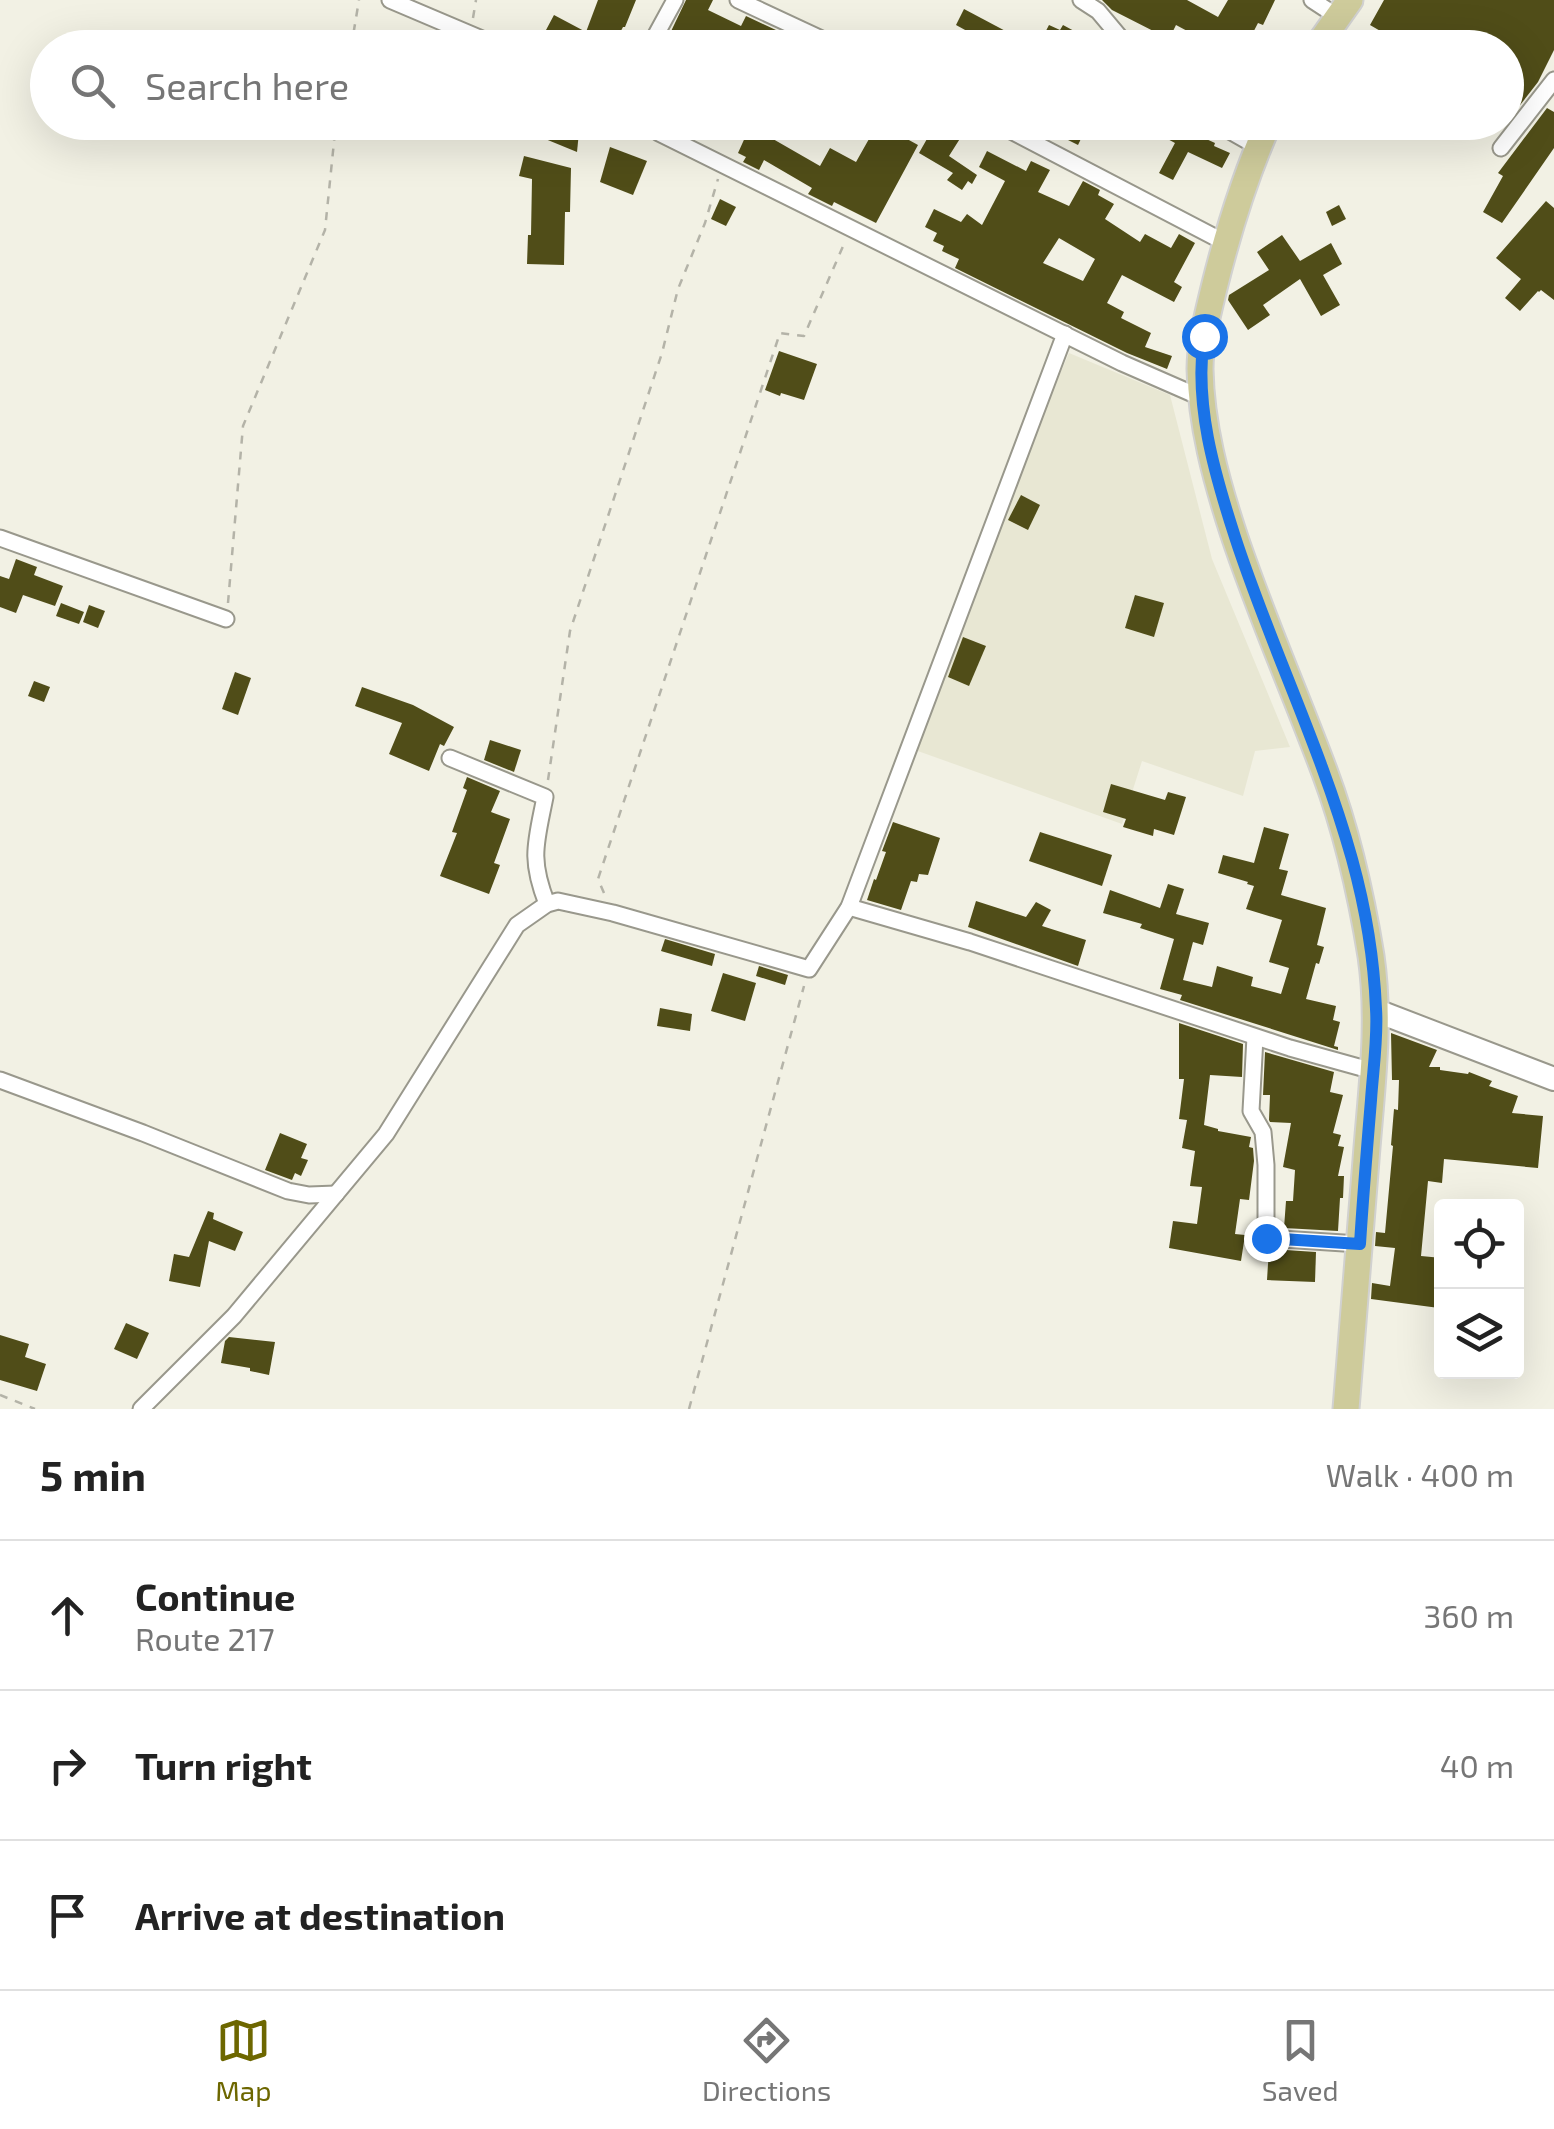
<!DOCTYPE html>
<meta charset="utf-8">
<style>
body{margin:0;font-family:"Exo 2",sans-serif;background:#f6f6f6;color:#222}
.controls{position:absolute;right:30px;bottom:30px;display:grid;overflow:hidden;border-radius:10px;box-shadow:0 10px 40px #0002}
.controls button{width:90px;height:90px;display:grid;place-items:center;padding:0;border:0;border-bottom:2px solid #e0e0e0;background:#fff;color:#222;font:50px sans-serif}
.stop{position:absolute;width:30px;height:30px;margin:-22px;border:8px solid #1a73e8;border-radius:50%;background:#fff}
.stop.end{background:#1a73e8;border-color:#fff;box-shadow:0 2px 10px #0008}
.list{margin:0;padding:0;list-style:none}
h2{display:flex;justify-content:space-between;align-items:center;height:130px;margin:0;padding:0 40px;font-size:42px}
h2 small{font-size:32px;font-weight:400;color:#767676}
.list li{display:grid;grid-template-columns:65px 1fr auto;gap:30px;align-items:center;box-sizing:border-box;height:150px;padding:0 40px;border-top:2px solid #e0e0e0}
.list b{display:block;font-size:38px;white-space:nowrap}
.list p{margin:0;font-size:32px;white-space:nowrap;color:#767676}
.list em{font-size:32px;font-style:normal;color:#767676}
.icon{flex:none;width:55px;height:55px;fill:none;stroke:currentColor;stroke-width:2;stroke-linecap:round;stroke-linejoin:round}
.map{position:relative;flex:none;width:1554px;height:1409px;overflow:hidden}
.search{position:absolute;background:#fff;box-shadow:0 10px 40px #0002;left:30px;right:30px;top:30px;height:110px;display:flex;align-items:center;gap:25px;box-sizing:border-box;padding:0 35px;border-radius:55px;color:#767676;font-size:38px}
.sheet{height:580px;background:#fff}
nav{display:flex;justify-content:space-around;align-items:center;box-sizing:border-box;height:140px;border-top:2px solid #e0e0e0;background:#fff;font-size:28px;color:#767676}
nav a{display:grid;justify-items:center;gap:5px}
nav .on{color:#6d6700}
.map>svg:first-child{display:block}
.built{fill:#e8e7d3}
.building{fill:#504d18;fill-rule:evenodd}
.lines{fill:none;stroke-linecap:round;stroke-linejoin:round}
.street-casing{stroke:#99988c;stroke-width:19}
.secondary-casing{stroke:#99988c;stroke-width:26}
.primary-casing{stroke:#d1d1d0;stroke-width:29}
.path{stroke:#b4b3a8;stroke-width:2.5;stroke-dasharray:8 8;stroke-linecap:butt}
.street{stroke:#fff;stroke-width:15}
.secondary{stroke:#fff;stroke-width:22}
.primary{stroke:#cecb9b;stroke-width:25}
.route{stroke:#1a73e8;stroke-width:12}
</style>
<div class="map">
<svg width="1554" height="1409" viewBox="0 0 1554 1409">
<rect width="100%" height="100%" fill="#f2f1e4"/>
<!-- built -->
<polygon class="built" points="1069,353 1170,395 1212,559 1290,747 1255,751 1243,796 1142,761 1122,824 915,750 1010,489"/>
<!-- building -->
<g class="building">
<polygon points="598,0 636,0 625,27 623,27 612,48 550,48 538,45 554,15 586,32"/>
<polygon points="686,0 713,0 708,10 741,26 746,16 776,30 768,48 663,48"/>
<polygon points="1102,0 1187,0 1218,17 1228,0 1275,0 1263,25 1258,23 1245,48 1203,48 1206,41 1176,25 1169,39 1112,10"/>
<polygon points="1384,0 1554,0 1554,50 1538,82 1506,123 1506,48 1416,48 1403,38 1401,43 1370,25"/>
<polygon points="964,9 1013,35 1006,48 998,48 956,25"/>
<polygon points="1049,25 1060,30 1063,25 1076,32 1073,38 1090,48 1037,48"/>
<polygon points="1547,108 1554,112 1554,148 1502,223 1483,212 1503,176 1498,173"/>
<polygon points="539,122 580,122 577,152 538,136"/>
<polygon points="752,122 781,122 773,139 820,166 830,148 856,162 878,123 918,145 876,223 834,202 832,206 808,194 812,188 764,160 759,170 743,162 746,157 738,153"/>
<polygon points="1032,122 1089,122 1078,145"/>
<polygon points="1136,122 1169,122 1215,143 1214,146 1230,153 1222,168 1188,152 1173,180 1159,173 1175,143"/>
<polygon points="936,123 961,137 949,156 977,175 972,184 968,181 962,190 947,180 953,173 919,153"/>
<polygon points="610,147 647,161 633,195 600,182"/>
<path d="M 987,151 L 1026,171 L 1031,161 L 1050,170 L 1038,192 L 1069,206 L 1083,181 L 1100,190 L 1098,195 L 1114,204 L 1105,219 L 1140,242 L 1145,234 L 1171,248 L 1179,234 L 1195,243 L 1174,282 L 1182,287 L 1174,302 L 1122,275 L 1107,303 L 1124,312 L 1121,318 L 1151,333 L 1145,347 L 1172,356 L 1167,369 L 1127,353 L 955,268 L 959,259 L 942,251 L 944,246 L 933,241 L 937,233 L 925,227 L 934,209 L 961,222 L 967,214 L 982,225 L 1005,181 L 979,167 ZM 1059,238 L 1095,259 L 1083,281 L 1043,263 Z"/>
<polygon points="524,156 571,168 570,212 565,212 564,265 527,264 528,235 531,235 532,179 519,176"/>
<polygon points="720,199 736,207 726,226 711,219"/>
<polygon points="1546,201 1554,208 1554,300 1541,290 1539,292 1538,291 1520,311 1505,298 1521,279 1496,258"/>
<polygon points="1339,205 1346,219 1332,226 1326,212"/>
<polygon points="1282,235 1300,261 1331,243 1342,264 1323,275 1340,305 1321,316 1300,279 1263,305 1270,315 1248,330 1228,300 1229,295 1269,270 1257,252"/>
<polygon points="779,351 817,364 804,400 781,393 780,396 765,390"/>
<polygon points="1021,495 1040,505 1028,530 1008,520"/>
<polygon points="16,559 37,567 34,575 63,586 55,606 23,595 16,613 0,607 0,576 9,579"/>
<polygon points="1135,595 1164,603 1154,637 1125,628"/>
<polygon points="61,603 84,612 79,624 56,616"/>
<polygon points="89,605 105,611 98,628 83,622"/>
<polygon points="963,637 986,646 969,686 948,677"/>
<polygon points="235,672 251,678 238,715 222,709"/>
<polygon points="34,681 50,687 44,702 28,696"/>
<polygon points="362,687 413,705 454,727 444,746 440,744 429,771 389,754 402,723 355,706"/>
<polygon points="490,740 521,750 514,772 484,760"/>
<polygon points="467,777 500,791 491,812 510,819 494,863 500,865 489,894 440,876 457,833 452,832 467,790 463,788"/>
<polygon points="1111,784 1165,800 1168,792 1186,797 1174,835 1154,829 1153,836 1123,827 1126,819 1103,812"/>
<polygon points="893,822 940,838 928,875 919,874 917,882 911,881 901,910 867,900 874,879 876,880 886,852 882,851"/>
<polygon points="1264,827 1289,834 1279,869 1288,871 1281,895 1326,908 1317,945 1324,947 1319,964 1316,963 1306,999 1336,1006 1333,1020 1340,1022 1334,1046 1338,1047 1338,1050 1180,1000 1182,995 1160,989 1174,939 1140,928 1142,924 1103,913 1110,890 1160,908 1168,884 1184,889 1176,914 1209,923 1203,945 1193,942 1183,980 1212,987 1217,966 1253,977 1251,986 1281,994 1289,968 1269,962 1282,920 1246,909 1254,886 1247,884 1248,882 1218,873 1223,855 1254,863"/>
<polygon points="1040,832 1112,855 1102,886 1029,861"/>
<polygon points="976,901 1026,917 1036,902 1051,910 1042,926 1086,940 1078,966 968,927"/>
<polygon points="665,939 715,954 712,966 661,951"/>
<polygon points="759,966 788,975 785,985 756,976"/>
<polygon points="723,973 756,983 745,1021 711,1011"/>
<polygon points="660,1008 692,1014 690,1031 657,1026"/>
<polygon points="1179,1023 1243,1044 1242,1077 1210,1075 1204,1125 1218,1129 1218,1131 1251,1137 1249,1147 1253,1148 1254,1161 1249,1200 1240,1199 1235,1234 1245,1235 1241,1261 1169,1248 1173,1221 1197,1224 1202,1187 1190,1186 1195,1151 1182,1148 1187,1120 1179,1119 1184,1079 1179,1079"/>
<polygon points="1391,1033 1437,1050 1429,1067 1440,1067 1440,1070 1468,1074 1469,1072 1492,1081 1489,1086 1518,1096 1512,1113 1543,1116 1538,1168 1444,1159 1442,1183 1428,1181 1421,1256 1442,1258 1439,1308 1371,1299 1372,1283 1390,1286 1395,1248 1375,1246 1376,1232 1385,1233 1393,1146 1391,1145 1394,1109 1398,1110 1399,1080 1392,1080"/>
<polygon points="1265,1052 1334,1072 1330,1092 1343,1095 1333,1133 1341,1135 1338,1146 1344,1147 1338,1176 1344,1176 1343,1198 1340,1198 1338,1231 1284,1228 1286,1201 1293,1201 1295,1170 1283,1167 1291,1123 1270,1122 1269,1120 1270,1095 1263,1095"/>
<polygon points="280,1133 307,1144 301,1158 308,1160 301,1176 295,1173 292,1180 265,1170"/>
<polygon points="208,1211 214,1213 213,1219 243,1232 235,1251 209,1241 200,1287 169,1281 174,1254 189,1257"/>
<polygon points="1269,1249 1316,1252 1315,1282 1267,1280"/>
<polygon points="126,1323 149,1333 137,1359 114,1349"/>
<polygon points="0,1335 29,1344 25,1357 46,1364 37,1391 0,1380"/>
<polygon points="229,1337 275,1342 269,1375 250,1371 250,1368 221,1363 225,1341"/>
</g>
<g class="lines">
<!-- street casing -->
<g class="street-casing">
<g id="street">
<polyline points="390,0 503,48"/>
<polyline points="738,0 841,48"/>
<polyline points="1081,0 1098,11 1129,48"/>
<polyline points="1312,0 1338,17"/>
<polyline points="652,42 675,0"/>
<polyline points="645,122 659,133 1122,363 1202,398"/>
<polyline points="994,122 1226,243"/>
<polyline points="1214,122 1258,147"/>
<polyline points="1501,148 1554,80"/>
<polyline points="0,538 226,619"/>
<path d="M 450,758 L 545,797 C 536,843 529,858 547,904"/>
<polyline points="849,907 970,942 1290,1048 1373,1071"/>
<polyline points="1255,1037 1251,1111 1263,1132 1266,1165 1266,1238 1359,1244"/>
<polyline points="0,1080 143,1133 288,1191 309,1195 336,1194"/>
<polyline points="141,1409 234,1316 386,1134 517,925 547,904 558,901 613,913 809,969 849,907 1065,334"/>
</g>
</g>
<!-- secondary casing -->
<g class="secondary-casing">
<polyline id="secondary" points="1377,1011 1554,1079"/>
</g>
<!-- primary casing -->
<g class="primary-casing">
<g id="primary">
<polyline points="1316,48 1350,0"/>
<path d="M 1269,122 C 1245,176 1228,231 1214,288 C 1208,313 1200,343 1200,369 C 1201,425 1216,480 1233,532 C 1260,614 1295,692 1325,773 C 1347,832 1361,894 1371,956 C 1381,1024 1371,1092 1366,1160 C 1359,1243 1353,1326 1346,1409"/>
</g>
</g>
<!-- path -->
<g class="path">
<polyline points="473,18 476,0"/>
<polyline points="351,48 359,0"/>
<polyline points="228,603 243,426 325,230 336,122"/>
<polyline points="548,780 570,631 662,353 678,289 705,223 718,179"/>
<polyline points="604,893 598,879 780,333 804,336 844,244"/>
<polyline points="0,1395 35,1409"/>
<polyline points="689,1409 804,986"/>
</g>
<!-- street -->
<use href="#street" class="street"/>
<!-- secondary -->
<use href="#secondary" class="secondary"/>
<!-- primary -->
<use href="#primary" class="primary"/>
</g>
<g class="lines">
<!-- route -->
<path class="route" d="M 1204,336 C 1194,404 1214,472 1235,537 C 1270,645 1321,748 1352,859 C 1365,906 1374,959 1376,1009 C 1378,1038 1373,1070 1371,1100 C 1367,1148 1363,1196 1360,1244 L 1266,1238"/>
</g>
</svg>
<div class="controls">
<button><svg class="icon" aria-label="locate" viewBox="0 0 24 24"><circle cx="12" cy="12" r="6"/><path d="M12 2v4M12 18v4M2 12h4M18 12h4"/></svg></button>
<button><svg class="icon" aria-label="layers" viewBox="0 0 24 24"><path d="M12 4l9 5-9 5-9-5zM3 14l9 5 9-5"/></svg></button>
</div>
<div class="stop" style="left:1204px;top:336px"></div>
<div class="stop end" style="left:1266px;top:1238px"></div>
<div class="search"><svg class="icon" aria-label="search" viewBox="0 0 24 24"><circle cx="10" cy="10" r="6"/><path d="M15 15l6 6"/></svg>Search here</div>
</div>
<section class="sheet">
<h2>5 min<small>Walk · 400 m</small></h2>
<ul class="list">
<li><svg class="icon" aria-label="ahead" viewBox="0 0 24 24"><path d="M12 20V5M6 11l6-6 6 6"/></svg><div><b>Continue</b><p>Route 217</p></div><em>360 m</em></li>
<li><svg class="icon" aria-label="right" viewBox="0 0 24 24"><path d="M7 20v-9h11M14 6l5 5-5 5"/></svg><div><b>Turn right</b></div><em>40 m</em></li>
<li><svg class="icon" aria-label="arrive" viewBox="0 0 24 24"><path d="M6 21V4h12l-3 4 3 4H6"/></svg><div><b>Arrive at destination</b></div></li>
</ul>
</section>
<nav>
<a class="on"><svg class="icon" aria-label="map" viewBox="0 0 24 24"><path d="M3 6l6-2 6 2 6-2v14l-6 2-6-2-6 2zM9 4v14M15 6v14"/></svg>Map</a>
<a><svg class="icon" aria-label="directions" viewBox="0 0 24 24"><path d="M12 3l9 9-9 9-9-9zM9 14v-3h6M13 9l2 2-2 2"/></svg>Directions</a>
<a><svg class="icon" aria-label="saved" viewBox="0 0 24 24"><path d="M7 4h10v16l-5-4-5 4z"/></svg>Saved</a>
</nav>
